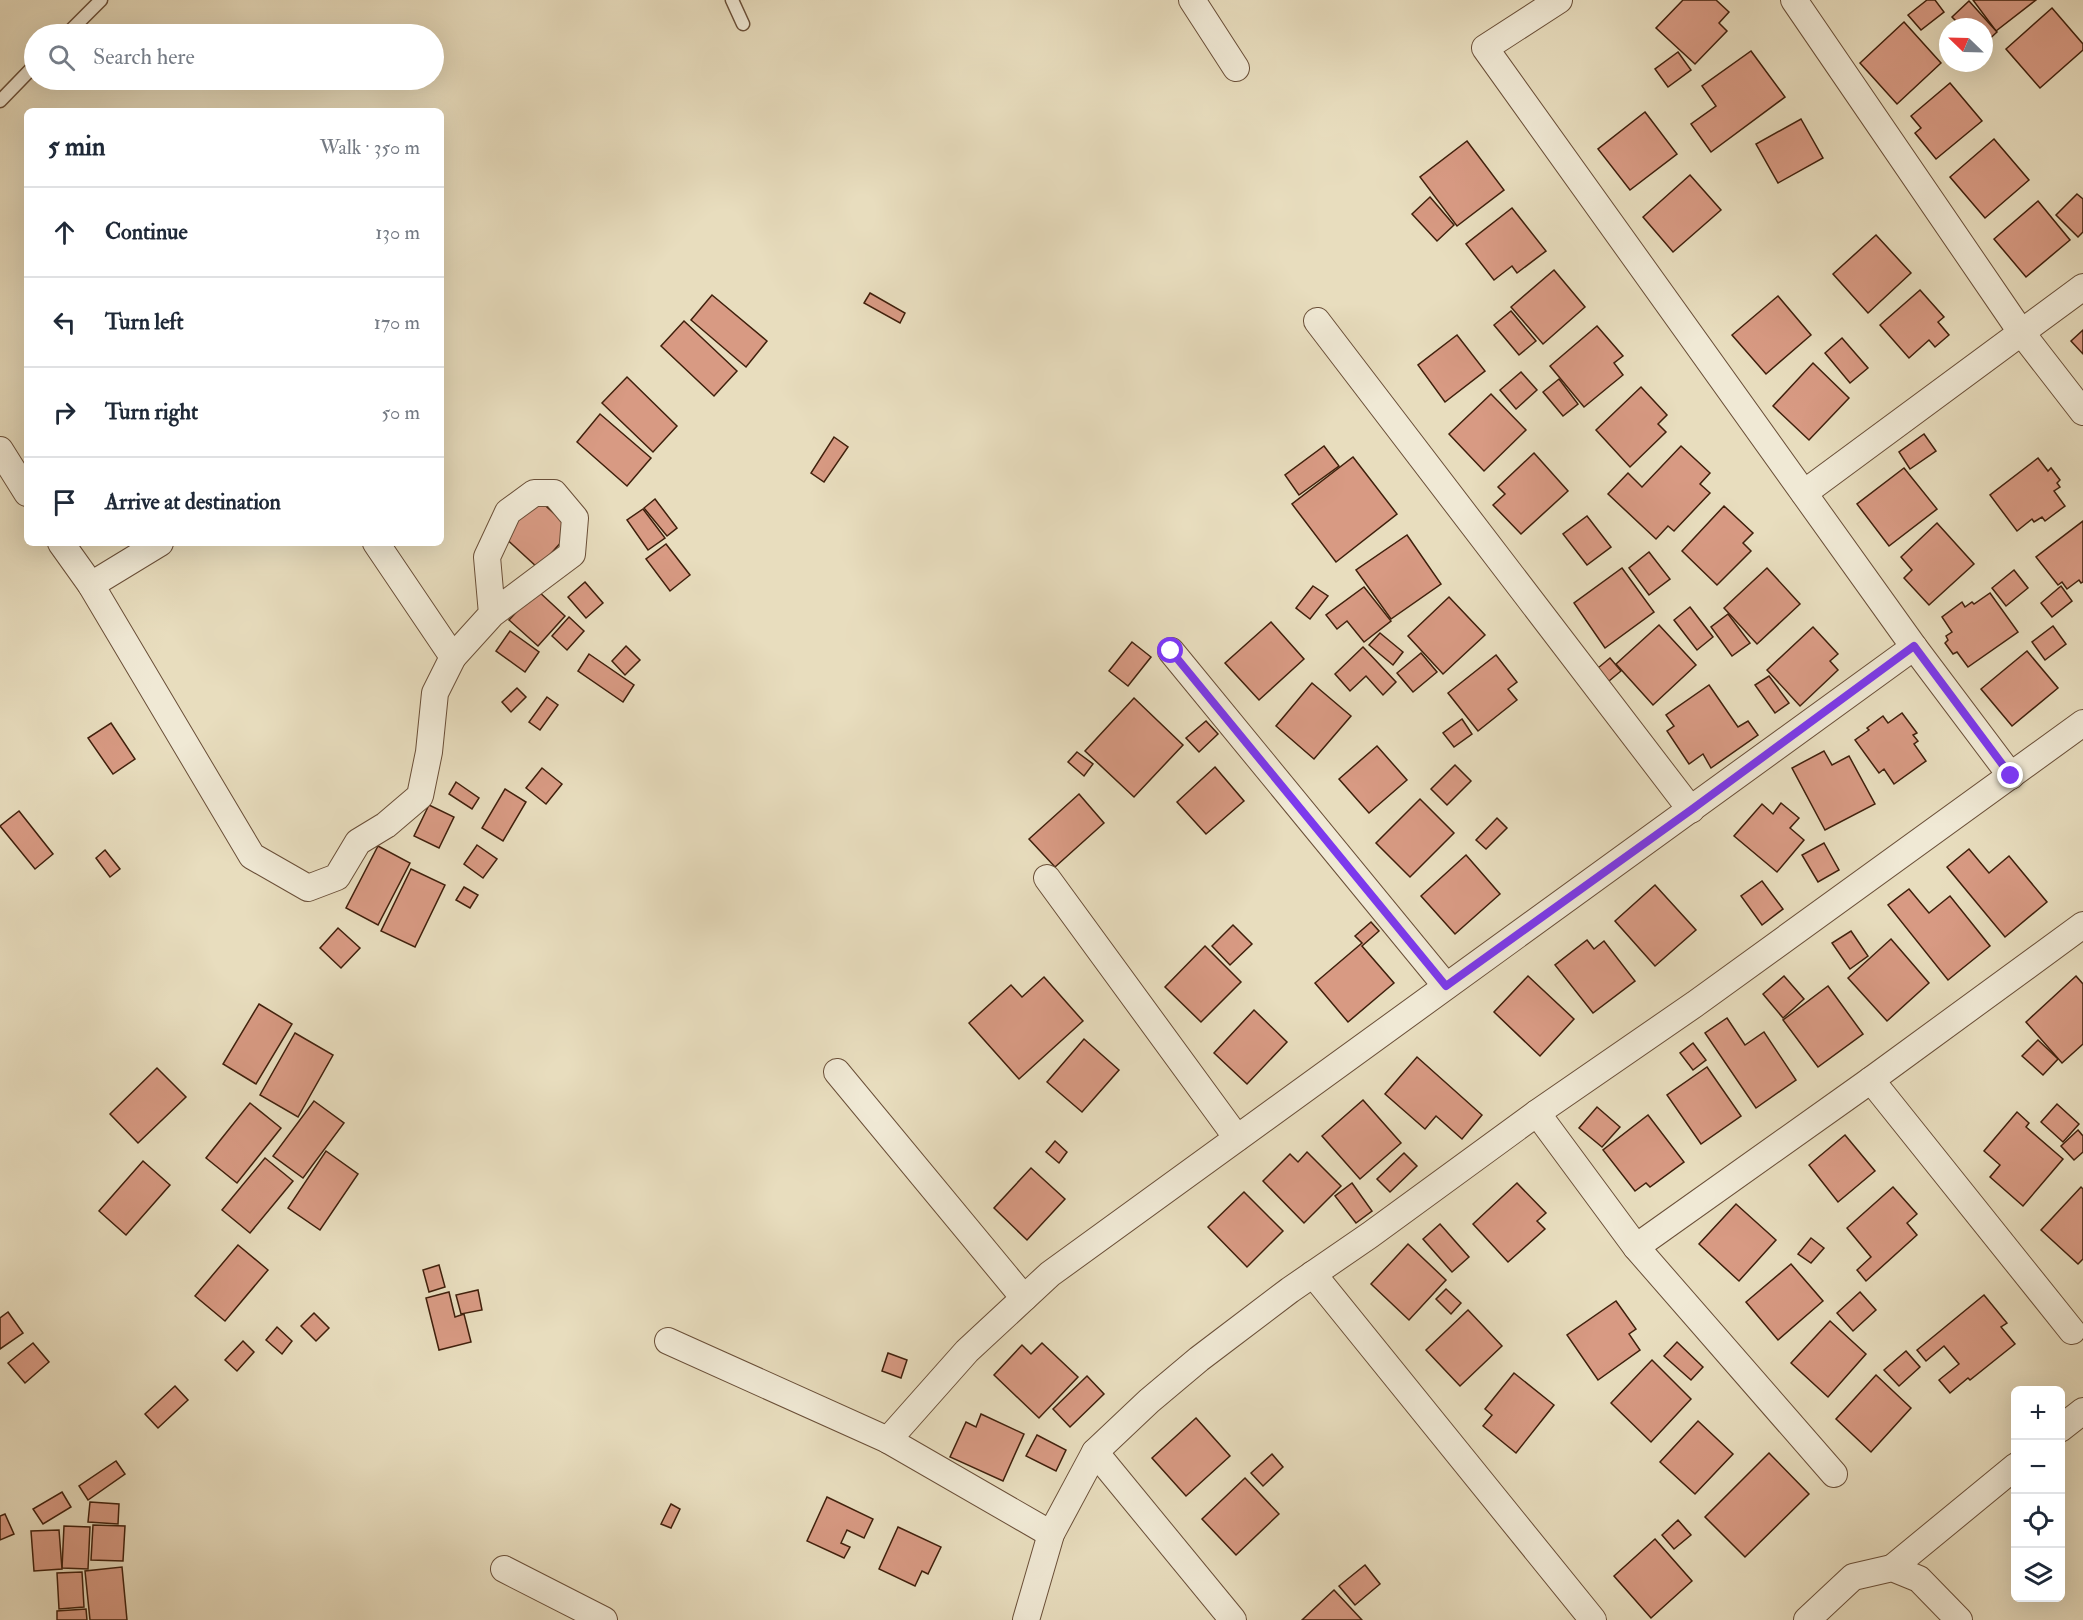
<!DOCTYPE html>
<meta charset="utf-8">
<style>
body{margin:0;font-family:"IM FELL Double Pica",serif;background:#f6f6f7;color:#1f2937}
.controls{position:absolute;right:18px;bottom:18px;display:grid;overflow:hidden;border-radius:9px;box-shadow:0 6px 24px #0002}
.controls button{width:54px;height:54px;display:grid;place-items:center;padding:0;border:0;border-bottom:2px solid #e0e1e3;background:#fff;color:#1f2937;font:30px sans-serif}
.compass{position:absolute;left:1939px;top:18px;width:54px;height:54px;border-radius:50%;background:#fff;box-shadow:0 6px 24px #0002;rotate:293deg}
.stop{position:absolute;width:18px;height:18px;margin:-14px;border:4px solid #7c3aed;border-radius:50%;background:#fff}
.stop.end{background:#7c3aed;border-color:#fff;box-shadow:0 2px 6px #0008}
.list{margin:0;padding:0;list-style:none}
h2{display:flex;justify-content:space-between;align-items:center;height:78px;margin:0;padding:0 24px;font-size:26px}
h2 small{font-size:20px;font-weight:400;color:#747a83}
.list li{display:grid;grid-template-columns:39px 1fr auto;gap:18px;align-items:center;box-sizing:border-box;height:90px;padding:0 24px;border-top:2px solid #e0e1e3}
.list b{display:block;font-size:22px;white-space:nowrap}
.list em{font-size:20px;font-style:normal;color:#747a83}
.icon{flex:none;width:33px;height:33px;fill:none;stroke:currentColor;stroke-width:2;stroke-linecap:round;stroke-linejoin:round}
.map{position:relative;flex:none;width:2083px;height:1620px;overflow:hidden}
.search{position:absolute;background:#fff;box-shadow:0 6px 24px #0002;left:24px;top:24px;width:420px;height:66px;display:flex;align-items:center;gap:15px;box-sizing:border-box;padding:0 21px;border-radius:33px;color:#747a83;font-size:22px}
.panel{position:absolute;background:#fff;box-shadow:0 6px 24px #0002;left:24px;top:108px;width:420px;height:438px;border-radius:9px}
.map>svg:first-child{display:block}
.building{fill:#d89a83;stroke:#40200c;stroke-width:1.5}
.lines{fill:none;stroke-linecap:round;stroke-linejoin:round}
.service-casing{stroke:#6a4f38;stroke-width:15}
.minor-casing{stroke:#6a4f38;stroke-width:28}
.service{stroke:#f0e9d5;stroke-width:12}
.minor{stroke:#f0e9d5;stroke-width:26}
.route{stroke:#7c3aed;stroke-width:8}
</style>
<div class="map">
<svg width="2083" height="1620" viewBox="0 0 2083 1620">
<rect width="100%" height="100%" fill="#e8ddbe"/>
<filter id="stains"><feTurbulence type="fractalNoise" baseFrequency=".00333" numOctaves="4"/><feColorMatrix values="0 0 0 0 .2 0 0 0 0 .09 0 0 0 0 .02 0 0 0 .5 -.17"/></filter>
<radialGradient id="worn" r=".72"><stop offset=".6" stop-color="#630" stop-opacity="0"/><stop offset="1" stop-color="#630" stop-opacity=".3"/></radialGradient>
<!-- building -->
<g class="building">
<polygon points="1683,0 1716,0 1729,12 1719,23 1727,31 1695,64 1656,28"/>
<polygon points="1927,0 1935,0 1944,12 1921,30 1908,15"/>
<polygon points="1973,0 2036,0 1996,31"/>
<polygon points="1969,1 1997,32 1984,44 1984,27 1962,27 1952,17"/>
<polygon points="2052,8 2083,44 2083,50 2040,88 2006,49"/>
<polygon points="1904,22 1941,63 1897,104 1860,63"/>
<polygon points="1751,51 1785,97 1711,152 1691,124 1716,106 1702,86"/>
<polygon points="1678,52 1691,70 1668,87 1655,69"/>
<polygon points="1950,83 1982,121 1936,159 1915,133 1921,128 1911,116"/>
<polygon points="1645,112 1677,154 1630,190 1598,149"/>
<polygon points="1801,119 1823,158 1778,183 1756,144"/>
<polygon points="1994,139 2029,180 1985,218 1950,177"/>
<polygon points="1467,141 1504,190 1457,226 1420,177"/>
<polygon points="1690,175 1721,210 1673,252 1643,217"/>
<polygon points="2077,194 2083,199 2083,232 2078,237 2056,215"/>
<polygon points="1430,197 1454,225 1437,241 1412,214"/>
<polygon points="2038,201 2070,240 2026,277 1994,239"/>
<polygon points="1512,208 1546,251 1517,273 1512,266 1494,280 1466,244"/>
<polygon points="1876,235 1911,273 1868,313 1833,274"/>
<polygon points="1554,270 1585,307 1543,344 1511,307"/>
<polygon points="1920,290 1944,317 1938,322 1949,335 1935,347 1929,340 1909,358 1880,325"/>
<polygon points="870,293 905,313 900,323 864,303"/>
<polygon points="712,295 767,341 746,367 691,320"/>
<polygon points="1778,296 1811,335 1766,374 1732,335"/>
<polygon points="1511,311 1536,341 1519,355 1494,325"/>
<polygon points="684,321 737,371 714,396 661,346"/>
<polygon points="1597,326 1623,356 1614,363 1623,375 1584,407 1550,366"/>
<polygon points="2083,330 2083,354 2071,341"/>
<polygon points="1457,335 1485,371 1445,402 1418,365"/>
<polygon points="1842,338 1868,368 1850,383 1825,353"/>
<polygon points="1813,363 1849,398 1809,440 1773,406"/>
<polygon points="1521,372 1537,390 1516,409 1500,390"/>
<polygon points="627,377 677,426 653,452 602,403"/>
<polygon points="1559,379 1578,404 1563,416 1543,392"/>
<polygon points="1641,387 1667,415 1658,424 1666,432 1630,467 1596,430"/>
<polygon points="1491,394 1526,430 1484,471 1449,434"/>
<polygon points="600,414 651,458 627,486 577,442"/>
<polygon points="1924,434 1936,451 1910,469 1899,452"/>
<polygon points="834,437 848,447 824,482 811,473"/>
<polygon points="1324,446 1339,466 1299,495 1285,475"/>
<polygon points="1681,446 1710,473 1700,484 1710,493 1674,531 1668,526 1656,539 1608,494 1628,473 1642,487"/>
<polygon points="1534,453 1568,491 1521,534 1493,505 1505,494 1498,487"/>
<polygon points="1353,457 1397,514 1336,562 1292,504"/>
<polygon points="2038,458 2048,471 2051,468 2060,480 2057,483 2060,487 2054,491 2065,506 2045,521 2042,517 2034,522 2032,519 2017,531 1990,495"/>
<polygon points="1904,468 1937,509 1889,546 1857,504"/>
<polygon points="536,497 572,530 538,568 502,535"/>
<polygon points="655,499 677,528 667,536 644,508"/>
<polygon points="1724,506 1753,533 1743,543 1751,551 1717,585 1682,551"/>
<polygon points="643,509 665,538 648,550 627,520"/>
<polygon points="1587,516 1611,547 1587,565 1563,534"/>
<polygon points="2083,521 2083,582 2081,583 2079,580 2067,589 2062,582 2058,585 2036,557"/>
<polygon points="1937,523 1974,564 1929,605 1904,578 1912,570 1901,557"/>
<polygon points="1407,535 1441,584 1391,619 1356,570"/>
<polygon points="666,544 690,575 670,591 646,559"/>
<polygon points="1649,552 1670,579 1649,595 1629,568"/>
<polygon points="1622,568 1654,612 1605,648 1574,603"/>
<polygon points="1767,568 1800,604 1757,644 1724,608"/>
<polygon points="2014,570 2028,588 2006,606 1992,588"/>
<polygon points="585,582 603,603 586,618 568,597"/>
<polygon points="1313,586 1328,596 1310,619 1296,608"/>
<polygon points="2061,586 2072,601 2052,617 2041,603"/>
<polygon points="1364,587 1391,621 1364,642 1347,621 1337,629 1326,615"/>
<polygon points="537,590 565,616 538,646 509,620"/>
<polygon points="1990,593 2018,632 1968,667 1957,652 1953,654 1945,643 1948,640 1946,636 1952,632 1942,617 1962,602 1965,607 1972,602 1974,604"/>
<polygon points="1449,597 1485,635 1443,674 1408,636"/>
<polygon points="1690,607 1713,637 1697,650 1674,620"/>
<polygon points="1728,614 1750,643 1732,656 1711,627"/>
<polygon points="569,617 584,631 567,650 552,636"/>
<polygon points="1271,622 1304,659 1259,700 1225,663"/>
<polygon points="1659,625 1696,665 1653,705 1616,664"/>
<polygon points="2053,626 2066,644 2045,660 2032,642"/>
<polygon points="1813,627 1838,654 1830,661 1838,670 1800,706 1767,670"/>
<polygon points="510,631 539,652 525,672 496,651"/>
<polygon points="1380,633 1403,652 1393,665 1369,645"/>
<polygon points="1132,642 1151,657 1128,686 1109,671"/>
<polygon points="626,646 640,660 625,675 612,661"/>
<polygon points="1363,647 1396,682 1383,695 1366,676 1350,691 1335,674"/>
<polygon points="2027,651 2058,688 2012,726 1981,689"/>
<polygon points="1421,653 1437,672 1413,692 1397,673"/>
<polygon points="589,654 634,685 623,702 578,671"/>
<polygon points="1496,655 1517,682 1508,689 1517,700 1478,731 1448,693"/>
<polygon points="1610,658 1621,671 1603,686 1592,673"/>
<polygon points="1769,676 1789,703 1775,713 1755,685"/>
<polygon points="1312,683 1351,716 1314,759 1276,726"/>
<polygon points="1709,685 1738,727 1748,721 1758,735 1711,768 1703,754 1689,764 1667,731 1674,726 1666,715"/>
<polygon points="517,688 526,697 511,712 502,702"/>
<polygon points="547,697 558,705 540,730 529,722"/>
<polygon points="1134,698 1183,745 1134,797 1085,751"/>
<polygon points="1902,713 1917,733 1913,735 1918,741 1914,744 1926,761 1894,784 1884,769 1879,773 1855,740 1869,730 1867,728 1883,716 1888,723"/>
<polygon points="1462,719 1472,734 1454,747 1443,733"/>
<polygon points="1206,721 1218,734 1199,752 1186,738"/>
<polygon points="111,723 135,759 113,774 88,738"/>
<polygon points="1377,746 1407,780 1369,813 1339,779"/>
<polygon points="1824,751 1832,765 1849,756 1875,804 1825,830 1792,768"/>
<polygon points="1077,752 1093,764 1084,776 1068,762"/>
<polygon points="1455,765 1471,781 1447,805 1431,789"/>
<polygon points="1215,767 1244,801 1206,834 1177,802"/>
<polygon points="542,768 562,784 546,804 526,788"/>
<polygon points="456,782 479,798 472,809 449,794"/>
<polygon points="505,789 526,802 503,841 482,828"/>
<polygon points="1079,794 1104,823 1055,867 1029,839"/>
<polygon points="1420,799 1454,833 1410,877 1376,843"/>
<polygon points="1781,803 1799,818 1790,828 1804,840 1777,872 1734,836 1762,804 1773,814"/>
<polygon points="429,805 454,817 439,848 414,836"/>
<polygon points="19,811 53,854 35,869 0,826"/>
<polygon points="1497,818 1507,828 1486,849 1476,840"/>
<polygon points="1824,843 1839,870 1818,882 1802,855"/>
<polygon points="477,845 497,859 483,878 464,864"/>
<polygon points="378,846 410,863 378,925 346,908"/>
<polygon points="1969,849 1989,873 2009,856 2047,902 2005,937 1947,867"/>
<polygon points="105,850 120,869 110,877 96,858"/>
<polygon points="1466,855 1500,894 1455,934 1421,896"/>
<polygon points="411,869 445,885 415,947 381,931"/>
<polygon points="1762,881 1783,909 1762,925 1741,896"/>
<polygon points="1655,885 1696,930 1655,966 1615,921"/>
<polygon points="464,887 478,895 470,908 456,900"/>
<polygon points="1909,889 1929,913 1950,896 1990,946 1948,980 1888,905"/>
<polygon points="1371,922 1379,931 1362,946 1394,983 1348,1022 1315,983 1362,943 1355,936"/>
<polygon points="1233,925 1252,944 1230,965 1212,946"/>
<polygon points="338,928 360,948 341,968 320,948"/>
<polygon points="1851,931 1868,956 1850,969 1832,943"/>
<polygon points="1891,939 1929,983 1887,1021 1848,978"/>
<polygon points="1587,940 1594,949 1604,941 1635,981 1593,1013 1555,965"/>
<polygon points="1205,946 1241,982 1201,1022 1165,987"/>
<polygon points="1528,976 1574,1019 1540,1056 1494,1012"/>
<polygon points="1784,976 1804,999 1783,1018 1763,994"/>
<polygon points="2076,976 2083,984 2083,1044 2062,1063 2026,1022"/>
<polygon points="1044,977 1083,1021 1019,1079 969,1023 1011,985 1022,997"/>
<polygon points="1828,986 1863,1034 1818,1067 1783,1020"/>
<polygon points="259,1004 292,1024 256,1084 223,1064"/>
<polygon points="1254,1010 1287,1042 1247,1084 1214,1053"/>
<polygon points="1727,1018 1745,1045 1764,1032 1796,1080 1756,1108 1705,1033"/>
<polygon points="295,1033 333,1055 298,1117 260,1095"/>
<polygon points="1084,1039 1119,1070 1082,1112 1047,1082"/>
<polygon points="2038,1040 2058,1059 2043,1075 2022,1056"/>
<polygon points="1693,1043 1706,1060 1693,1070 1680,1053"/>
<polygon points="1417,1057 1482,1115 1462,1139 1436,1116 1425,1129 1385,1094"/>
<polygon points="1707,1067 1741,1116 1701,1144 1667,1095"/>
<polygon points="157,1068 186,1097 138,1143 110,1114"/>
<polygon points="1363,1100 1401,1143 1360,1179 1322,1136"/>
<polygon points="314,1101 344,1123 303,1178 273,1156"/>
<polygon points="250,1103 281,1128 237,1183 206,1158"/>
<polygon points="2057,1104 2079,1124 2063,1142 2041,1122"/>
<polygon points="1597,1107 1620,1127 1602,1147 1579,1128"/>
<polygon points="2017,1112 2029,1123 2026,1127 2063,1159 2023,1206 1990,1177 2000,1165 1984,1151"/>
<polygon points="1648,1115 1684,1162 1650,1187 1646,1183 1635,1191 1603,1150"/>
<polygon points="2078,1130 2083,1136 2083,1152 2074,1160 2061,1146"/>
<polygon points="1845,1135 1875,1171 1838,1202 1809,1165"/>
<polygon points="1055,1141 1067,1152 1059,1163 1046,1152"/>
<polygon points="326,1151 358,1174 320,1230 288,1208"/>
<polygon points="1307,1152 1341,1186 1304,1223 1263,1181 1290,1154 1298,1162"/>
<polygon points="1404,1153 1417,1166 1390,1192 1377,1179"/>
<polygon points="265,1158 293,1181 250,1233 222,1210"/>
<polygon points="143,1161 170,1185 126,1235 99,1211"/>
<polygon points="1031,1168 1065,1199 1027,1240 994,1208"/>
<polygon points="1352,1183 1372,1211 1356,1223 1335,1196"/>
<polygon points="1517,1183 1546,1213 1537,1221 1545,1229 1508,1262 1473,1224"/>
<polygon points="1893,1187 1917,1214 1907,1223 1917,1235 1866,1281 1857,1270 1871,1257 1847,1228"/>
<polygon points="2081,1187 2083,1189 2083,1259 2078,1264 2041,1230"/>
<polygon points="1244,1192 1283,1231 1247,1267 1208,1227"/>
<polygon points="1736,1204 1776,1240 1739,1281 1699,1244"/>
<polygon points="1440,1224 1469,1257 1452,1272 1423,1239"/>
<polygon points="1811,1238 1824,1248 1811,1263 1798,1254"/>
<polygon points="1408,1244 1446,1280 1409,1320 1371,1284"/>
<polygon points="238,1245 268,1270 225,1321 195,1296"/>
<polygon points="1791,1264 1823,1301 1778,1340 1746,1302"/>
<polygon points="439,1265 445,1287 429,1292 423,1270"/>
<polygon points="1446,1289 1461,1303 1451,1314 1436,1299"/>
<polygon points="478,1290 482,1310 461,1314 456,1295"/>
<polygon points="449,1292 455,1317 464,1314 471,1342 439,1350 426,1298"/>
<polygon points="1860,1292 1876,1310 1853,1331 1837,1313"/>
<polygon points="1984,1295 2007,1323 2001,1327 2015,1344 1970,1380 1968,1378 1950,1393 1939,1380 1959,1364 1944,1346 1926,1361 1917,1350"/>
<polygon points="1616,1301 1636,1329 1629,1334 1640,1350 1598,1380 1567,1335"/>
<polygon points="1468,1310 1502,1346 1460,1386 1426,1350"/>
<polygon points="8,1312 23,1333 0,1349 0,1318"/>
<polygon points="314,1313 329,1328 316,1341 301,1326"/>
<polygon points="1830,1321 1866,1354 1828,1397 1791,1363"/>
<polygon points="277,1327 292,1341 282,1354 266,1340"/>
<polygon points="243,1341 254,1352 237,1371 225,1360"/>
<polygon points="1677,1342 1703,1367 1691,1380 1664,1356"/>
<polygon points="33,1343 49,1362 25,1383 8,1363"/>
<polygon points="1042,1343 1078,1377 1039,1418 994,1375 1022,1345 1031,1354"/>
<polygon points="1906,1351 1920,1367 1899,1386 1884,1370"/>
<polygon points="888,1353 907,1360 901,1378 882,1371"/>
<polygon points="1652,1360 1691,1399 1651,1442 1611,1403"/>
<polygon points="1514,1373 1554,1405 1516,1453 1483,1426 1492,1415 1485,1409"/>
<polygon points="1876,1375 1911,1408 1871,1452 1836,1419"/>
<polygon points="1087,1376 1104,1394 1070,1427 1053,1409"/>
<polygon points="175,1386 188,1400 158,1428 145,1414"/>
<polygon points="981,1414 1024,1434 1003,1481 950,1457 966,1422 976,1427"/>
<polygon points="1196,1418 1230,1456 1186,1496 1152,1458"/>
<polygon points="1698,1421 1733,1454 1695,1494 1660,1462"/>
<polygon points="1037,1435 1066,1450 1056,1471 1026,1456"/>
<polygon points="1769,1453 1809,1494 1745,1557 1705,1517"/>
<polygon points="1272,1454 1283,1467 1263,1486 1251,1473"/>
<polygon points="116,1461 125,1474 88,1500 79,1486"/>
<polygon points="1245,1478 1279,1514 1236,1555 1202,1519"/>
<polygon points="62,1492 71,1507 43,1524 33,1509"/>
<polygon points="827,1497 873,1519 864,1538 847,1530 841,1543 850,1547 844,1558 807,1541"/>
<polygon points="90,1502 119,1504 118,1524 88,1522"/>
<polygon points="671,1504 680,1509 671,1528 661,1524"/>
<polygon points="5,1514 14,1534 0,1540 0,1516"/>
<polygon points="1678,1520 1691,1535 1674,1549 1662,1535"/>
<polygon points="93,1525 125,1526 123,1561 91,1560"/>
<polygon points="64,1526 90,1527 88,1569 62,1568"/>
<polygon points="898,1527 941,1547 928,1574 922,1571 915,1586 879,1569"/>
<polygon points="59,1530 62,1569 34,1571 31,1531"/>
<polygon points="1655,1539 1692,1581 1651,1618 1614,1576"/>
<polygon points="1365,1565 1380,1584 1355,1605 1339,1586"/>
<polygon points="122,1567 127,1620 90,1620 85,1571"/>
<polygon points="82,1572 84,1607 59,1609 57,1573"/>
<polygon points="1334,1590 1362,1620 1302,1620"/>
<polygon points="86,1609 87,1620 57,1620 57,1611"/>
</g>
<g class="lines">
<!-- service casing -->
<g class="service-casing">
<g id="service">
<polyline points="732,0 743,24"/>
<polyline points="67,34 101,0"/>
<polyline points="0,101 34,66"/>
</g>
</g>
<!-- minor casing -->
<g class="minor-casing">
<g id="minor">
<polyline points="1192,0 1236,68"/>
<polyline points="1559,0 1485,48 1914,647 2011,776"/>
<polyline points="1794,0 2021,332 2083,412"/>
<polyline points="1317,321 1691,810"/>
<polyline points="0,450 27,493"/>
<polyline points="1804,493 2083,287"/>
<polyline points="61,543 91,585 252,856 308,888 337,877 358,842 386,825 420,796 429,752 435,693 453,657 492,614 572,554 575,518 554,493 534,493 508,512 487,557 492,614"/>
<polyline points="376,543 453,657"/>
<polyline points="91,585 160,543"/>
<polyline points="1171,651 1446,986"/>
<polyline points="1047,878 1237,1138"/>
<polyline points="837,1072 1024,1298"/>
<polyline points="1871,1080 2072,1331"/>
<polyline points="1537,1113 1636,1247 1834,1474"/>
<polyline points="1636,1247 1871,1080 2083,925"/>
<polyline points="1313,1274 1593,1620"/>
<polyline points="668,1341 888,1440 1051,1534"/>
<polyline points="2060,1429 2083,1411"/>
<polyline points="888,1440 967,1351 1050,1274 1914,647"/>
<polyline points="1095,1452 1233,1620"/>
<polyline points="1892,1568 2016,1466"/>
<polyline points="504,1569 604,1620"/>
<polyline points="1026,1620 1051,1534 1095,1452 1149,1401 1199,1359 1290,1290 1370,1235 1537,1113 1695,1004 2083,723"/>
<polyline points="1807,1620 1853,1577 1892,1568 1919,1579 1959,1620"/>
</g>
</g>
<!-- service -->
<use href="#service" class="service"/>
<!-- minor -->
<use href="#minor" class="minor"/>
</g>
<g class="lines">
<!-- route -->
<polyline class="route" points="1171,651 1446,986 1691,810 1914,646 2011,776"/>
</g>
<rect width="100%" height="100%" filter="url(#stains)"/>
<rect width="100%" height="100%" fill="url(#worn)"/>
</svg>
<div class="controls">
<button>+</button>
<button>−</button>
<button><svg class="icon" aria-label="locate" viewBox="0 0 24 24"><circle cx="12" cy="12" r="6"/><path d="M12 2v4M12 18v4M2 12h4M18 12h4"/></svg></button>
<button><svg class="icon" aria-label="layers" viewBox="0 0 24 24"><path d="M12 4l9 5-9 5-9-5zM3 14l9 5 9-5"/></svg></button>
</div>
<svg class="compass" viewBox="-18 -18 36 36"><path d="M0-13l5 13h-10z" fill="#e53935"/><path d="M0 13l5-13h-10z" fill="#747a83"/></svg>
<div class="stop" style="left:1171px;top:651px"></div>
<div class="stop end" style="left:2011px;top:776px"></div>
<div class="search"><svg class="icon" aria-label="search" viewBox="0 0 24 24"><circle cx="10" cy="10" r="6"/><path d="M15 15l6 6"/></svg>Search here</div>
<section class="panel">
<h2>5 min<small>Walk · 350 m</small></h2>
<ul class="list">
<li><svg class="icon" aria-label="ahead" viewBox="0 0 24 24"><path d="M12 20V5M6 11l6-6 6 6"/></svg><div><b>Continue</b></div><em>130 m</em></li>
<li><svg class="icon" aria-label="left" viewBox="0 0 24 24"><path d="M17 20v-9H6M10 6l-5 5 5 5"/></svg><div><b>Turn left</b></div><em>170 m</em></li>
<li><svg class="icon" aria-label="right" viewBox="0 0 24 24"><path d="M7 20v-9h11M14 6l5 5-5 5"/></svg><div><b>Turn right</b></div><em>50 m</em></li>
<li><svg class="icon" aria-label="arrive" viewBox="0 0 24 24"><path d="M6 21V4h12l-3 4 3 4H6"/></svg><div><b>Arrive at destination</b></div></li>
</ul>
</section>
</div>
